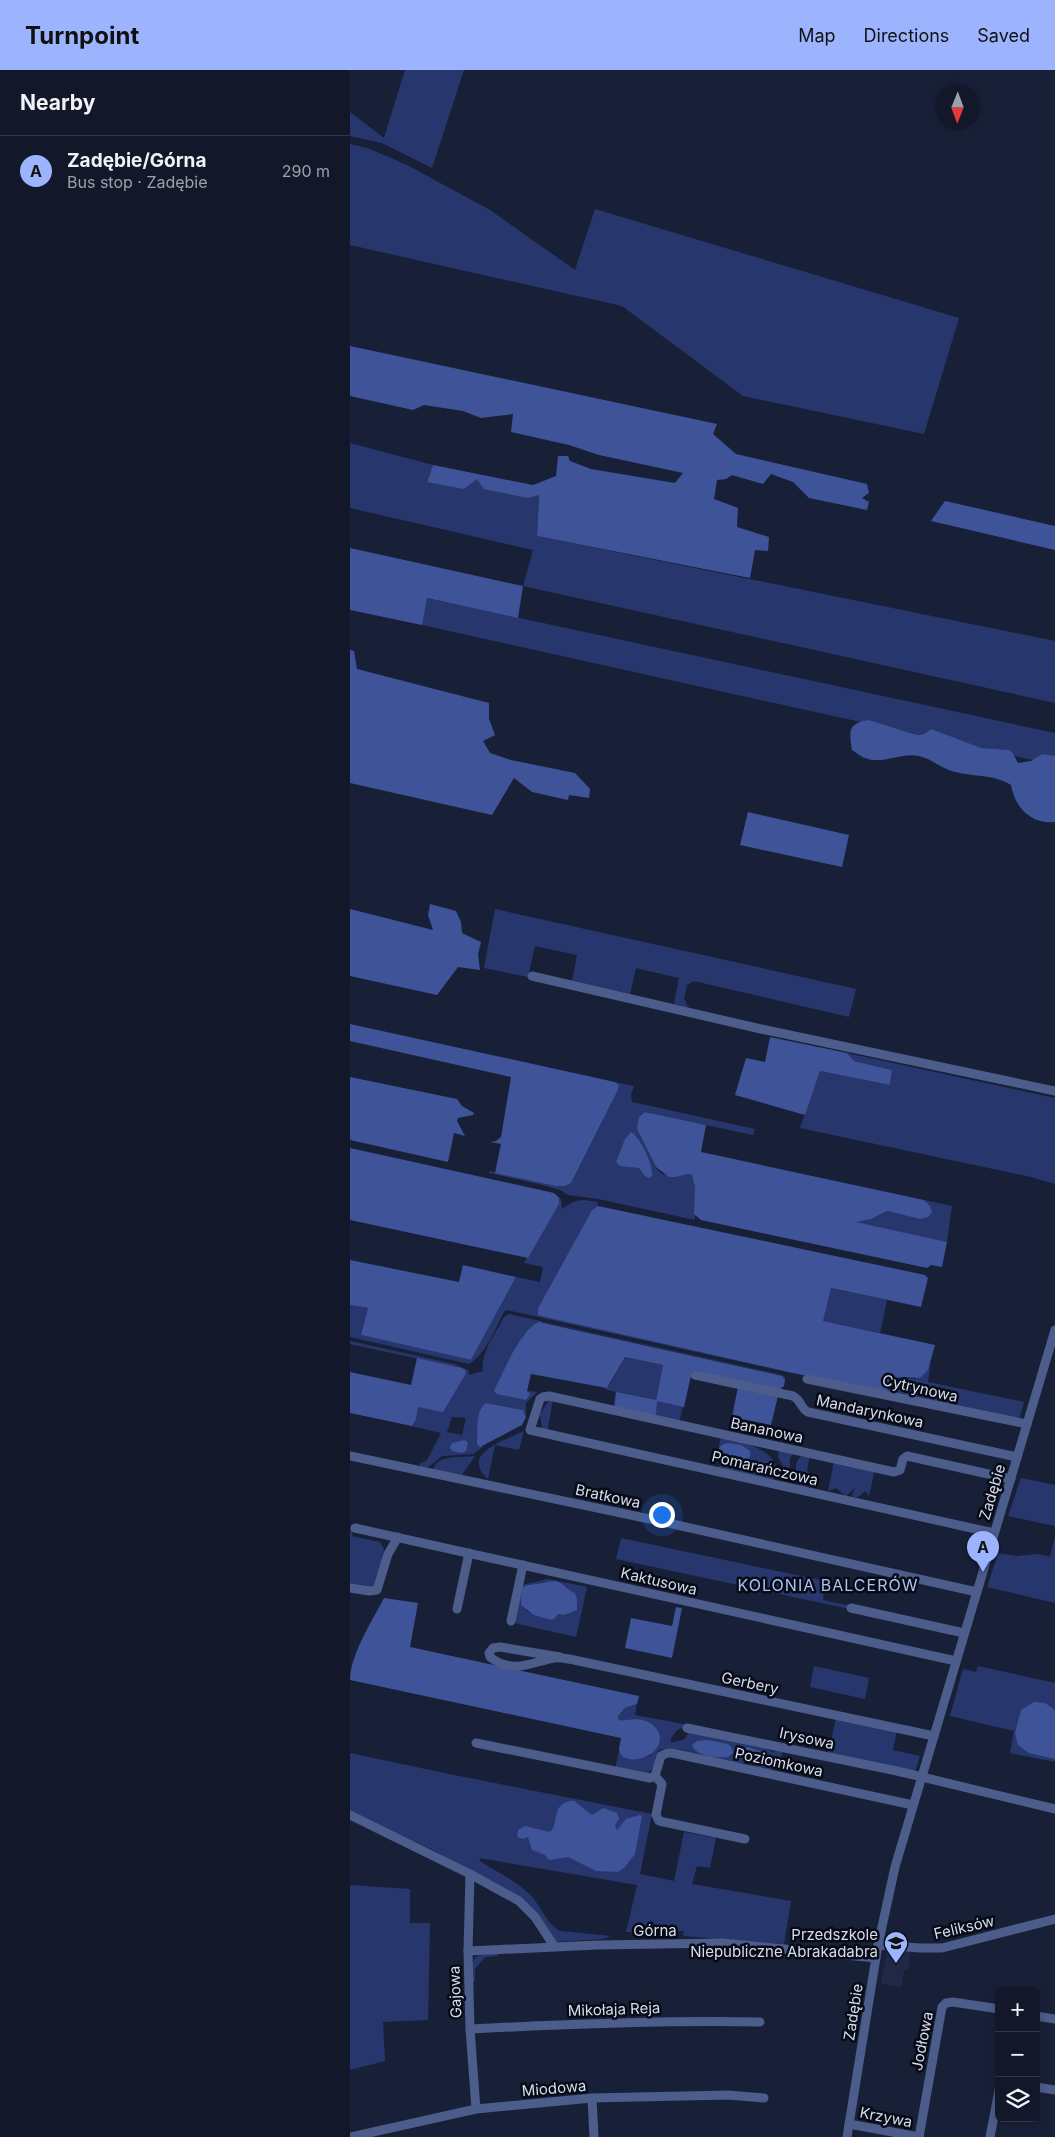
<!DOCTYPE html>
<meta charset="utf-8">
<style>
body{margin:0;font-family:Inter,sans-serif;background:#1f2536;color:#f1f3f6}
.controls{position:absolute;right:15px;bottom:15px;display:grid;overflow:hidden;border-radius:8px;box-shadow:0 2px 8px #0003}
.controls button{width:45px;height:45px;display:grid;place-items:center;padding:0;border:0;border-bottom:1px solid #313747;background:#12182a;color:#f1f3f6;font:25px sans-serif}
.compass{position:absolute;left:585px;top:15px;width:45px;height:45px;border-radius:50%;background:#12182a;box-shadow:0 2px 8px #0003;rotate:181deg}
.you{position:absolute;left:311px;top:1444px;width:18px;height:18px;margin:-12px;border:4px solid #fff;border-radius:50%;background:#1a73e8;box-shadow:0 0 0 8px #1a73e833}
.badge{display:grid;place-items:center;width:32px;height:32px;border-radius:50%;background:#9bb4fd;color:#111;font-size:16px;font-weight:700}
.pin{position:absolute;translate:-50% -41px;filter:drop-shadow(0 1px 2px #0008)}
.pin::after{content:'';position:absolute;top:26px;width:18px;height:15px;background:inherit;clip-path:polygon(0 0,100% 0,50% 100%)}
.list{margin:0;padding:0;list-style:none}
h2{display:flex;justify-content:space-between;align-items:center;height:65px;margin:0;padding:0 20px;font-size:21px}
h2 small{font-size:16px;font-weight:400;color:#9ca0a8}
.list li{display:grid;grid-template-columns:32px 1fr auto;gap:15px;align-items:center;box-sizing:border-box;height:70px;padding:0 20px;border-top:1px solid #313747}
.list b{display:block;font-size:19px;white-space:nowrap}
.list p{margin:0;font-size:16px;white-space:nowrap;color:#9ca0a8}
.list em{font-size:16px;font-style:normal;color:#9ca0a8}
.icon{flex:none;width:28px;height:28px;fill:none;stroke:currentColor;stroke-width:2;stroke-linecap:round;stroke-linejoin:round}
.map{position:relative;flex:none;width:705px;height:2067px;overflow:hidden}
header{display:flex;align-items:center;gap:30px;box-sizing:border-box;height:70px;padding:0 25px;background:#9bb4fd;color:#111}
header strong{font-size:24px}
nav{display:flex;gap:28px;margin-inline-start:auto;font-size:18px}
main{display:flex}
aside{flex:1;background:#12182a}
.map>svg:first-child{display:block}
.built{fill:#1f2846}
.green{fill:#27376e;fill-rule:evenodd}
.forest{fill:#3e5398}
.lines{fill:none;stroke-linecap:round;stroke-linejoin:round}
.minor{stroke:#4c5c8b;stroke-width:9}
.labels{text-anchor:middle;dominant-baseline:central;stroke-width:5;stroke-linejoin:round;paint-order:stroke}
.street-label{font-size:15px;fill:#d7ddee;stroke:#070b15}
.poi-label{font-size:15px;fill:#d7ddee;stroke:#070b15;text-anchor:end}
.neighbourhood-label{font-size:16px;letter-spacing:1px;fill:#acc0f6;stroke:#070b15}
</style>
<header>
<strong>Turnpoint</strong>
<nav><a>Map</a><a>Directions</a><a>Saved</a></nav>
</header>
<main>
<aside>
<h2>Nearby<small></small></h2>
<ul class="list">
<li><span class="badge">A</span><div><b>Zadębie/Górna</b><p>Bus stop · Zadębie</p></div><em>290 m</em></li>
</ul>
</aside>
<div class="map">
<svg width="705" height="2067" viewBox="0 0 705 2067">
<rect width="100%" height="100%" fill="#182038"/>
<!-- built -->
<polygon class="built" points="537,1880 561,1882 558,1899 554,1901 551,1917 531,1914"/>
<!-- green -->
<g class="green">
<polygon points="55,0 114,0 82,98 32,73 0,66 0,42 34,68"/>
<polygon points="0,74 20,79 57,95 140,140 225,200 245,139 609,248 574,364 393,326 272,236 0,175"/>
<polygon points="0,373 83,395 77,411 127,409 189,425 187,466 705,571 705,633 173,516 183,480 0,438"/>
<polygon points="76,528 705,663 705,695 72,555"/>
<polygon points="145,839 506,919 499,947 344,911 337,915 334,929 338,937 324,934 329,908 286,898 280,924 222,911 227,885 185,876 178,907 134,898"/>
<polygon points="497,983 705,1028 705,1114 681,1107 450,1058 470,1001 540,1015 542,1000 504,991"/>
<polygon points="265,1012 284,1016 281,1025 282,1032 405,1059 403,1065 295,1042 287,1059 306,1098 312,1104 326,1107 338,1104 342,1105 345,1117 345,1150 248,1129 218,1125 210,1120 189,1114 139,1103 139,1101 205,1116 221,1113 268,1020 269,1015"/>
<path d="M 204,1123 L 211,1129 L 212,1139 C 226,1129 230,1129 247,1132 L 248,1136 L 242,1140 L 188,1238 L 189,1245 L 446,1304 L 157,1240 L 154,1242 C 145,1259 136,1284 119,1294 L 0,1267 L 0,1235 L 18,1238 L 11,1265 L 121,1290 L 166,1207 L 190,1212 L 193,1197 L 174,1193 L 209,1134 L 209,1128 Z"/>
<polygon points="574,1130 602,1136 597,1172 504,1152 525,1147 537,1141 570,1149 580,1136"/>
<polygon points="480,1218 537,1230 530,1263 472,1251"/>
<path d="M 159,1244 L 432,1305 L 435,1307 L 435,1310 L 432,1306 L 193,1252 L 174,1264 L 145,1318 L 187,1322 L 176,1333 L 176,1347 L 173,1340 L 136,1333 L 132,1377 L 137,1374 L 123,1384 L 92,1386 L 77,1398 L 71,1397 L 69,1394 L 77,1390 L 91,1363 L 22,1347 L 116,1301 L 111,1298 L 0,1274 L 0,1271 L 104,1294 L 118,1300 L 119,1305 L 133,1301 C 130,1283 146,1263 154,1247 ZM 102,1347 L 116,1348 L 112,1365 L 97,1362 Z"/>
<polygon points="275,1287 313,1295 306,1330 333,1336 329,1353 263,1338 266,1322 254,1319 259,1316"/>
<polygon points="581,1292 578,1312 674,1332 669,1350 536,1322 548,1307 565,1309 578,1300"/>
<polygon points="203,1329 197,1363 192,1359 190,1344 199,1330"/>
<path d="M 174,1361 L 169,1380 L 145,1375 L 138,1409 C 109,1383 156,1370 174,1361 Z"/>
<path d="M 371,1366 C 389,1371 430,1379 427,1405 L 423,1409 L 418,1410 L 368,1401 L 373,1384 L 368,1382 Z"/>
<polygon points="429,1380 444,1383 440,1388 440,1397 439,1398 433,1396 428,1387"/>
<path d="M 454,1385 L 460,1385 L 457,1401 L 460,1402 L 456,1419 L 450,1417 C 445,1407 443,1396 450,1387 Z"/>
<path d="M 125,1386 L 112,1405 L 83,1400 C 87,1384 112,1388 125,1386 Z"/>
<polygon points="484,1391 525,1399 519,1426 515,1421 508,1427 503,1427 502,1425 506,1417 496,1426 486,1418 478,1421"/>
<polygon points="671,1408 705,1415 705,1456 658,1446"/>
<polygon points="0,1459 3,1460 2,1466 30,1472 34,1479 27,1514 20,1518 0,1514"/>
<polygon points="705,1466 705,1533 637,1517 648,1483 667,1486 688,1484 700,1487"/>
<polygon points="271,1468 475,1511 473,1530 501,1536 500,1539 266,1489"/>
<path d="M 198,1509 L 237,1517 L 226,1567 L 164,1553 L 172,1515 ZM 194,1512 L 218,1518 L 220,1521 L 218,1543 L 214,1545 L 208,1544 L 201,1550 L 177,1541 L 175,1536 L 178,1515 Z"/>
<polygon points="464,1596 519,1608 515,1629 460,1617"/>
<polygon points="628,1596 705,1613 705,1692 660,1683 664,1661 600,1646 613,1599 626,1602"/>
<path d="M 287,1634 L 285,1645 L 339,1655 L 327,1660 L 321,1668 L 321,1673 L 335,1669 L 339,1661 L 403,1674 L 423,1682 L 433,1679 L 429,1700 C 423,1698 417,1701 410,1699 C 407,1698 404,1695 400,1694 C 394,1692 390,1694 385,1694 C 369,1692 320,1671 308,1681 L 303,1698 L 296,1705 L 265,1700 L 269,1680 L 271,1685 C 283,1689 289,1691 301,1685 L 309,1663 C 296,1645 287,1652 269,1650 L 268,1646 L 275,1638 Z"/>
<polygon points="486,1648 547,1660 543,1680 570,1686 565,1702 478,1684"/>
<path d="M 0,1683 L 99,1704 L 302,1744 L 290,1804 L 324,1811 L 334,1762 L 366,1768 L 360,1798 L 347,1796 L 342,1814 L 441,1831 L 434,1874 L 333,1866 L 334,1861 L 276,1862 L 287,1815 L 129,1788 L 131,1792 C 149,1803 169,1812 183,1828 C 192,1839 197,1854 210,1861 L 261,1866 L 253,1869 L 205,1872 L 186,1843 L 83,1780 L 0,1742 Z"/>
<polygon points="0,1815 60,1819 60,1853 80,1853 78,1950 33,1952 35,1991 0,2000"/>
<path d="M 148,1883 L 148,1886 L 135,1887 L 125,1899 L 125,1911 L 122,1911 C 121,1885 122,1885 148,1883 Z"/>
</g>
<!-- forest -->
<g class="forest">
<polygon points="0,276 367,354 363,364 386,384 517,414 519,423 512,428 519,432 517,440 459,428 443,412 421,404 413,414 382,405 376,409 367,410 364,429 388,438 387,457 419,467 418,481 405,480 400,508 187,466 189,425 178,428 134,419 127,409 114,419 77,412 83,395 183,415 206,406 208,386 218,386 220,391 241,399 325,413 333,403 249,385 219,375 161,362 163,344 131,348 113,341 74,335 63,340 0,326"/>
<polygon points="595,431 705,456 705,480 581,451"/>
<polygon points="0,478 173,516 168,548 77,528 72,555 0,540"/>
<polygon points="0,580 4,581 7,599 139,633 139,649 145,665 133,671 140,683 161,690 225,703 240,719 239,728 219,725 218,730 182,722 164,708 142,745 0,713"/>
<path d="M 518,650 C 526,652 567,666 570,665 C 574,665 578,661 581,659 L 631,678 L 658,680 L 662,682 L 668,693 L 681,691 L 692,684 L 705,686 L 705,752 C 681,754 665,738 661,715 C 643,704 624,707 605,702 C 592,699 582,689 569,686 C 552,682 532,695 515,688 C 511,687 506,682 502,680 C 499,660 498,654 518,650 Z"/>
<polygon points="398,742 499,765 492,797 390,775"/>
<polygon points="80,834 106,841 111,852 112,863 131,872 128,884 130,900 108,897 87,925 0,906 0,839 83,860 78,845"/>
<polygon points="0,954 265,1012 269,1015 268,1020 221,1113 215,1116 205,1116 145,1103 151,1074 140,1072 146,1071 151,1067 161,1007 0,971"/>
<polygon points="420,967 497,983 504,991 542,1000 540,1015 470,1001 455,1045 385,1025 396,988 415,992"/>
<polygon points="0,1007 107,1029 112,1036 124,1043 123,1045 108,1048 107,1051 115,1066 104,1063 98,1092 0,1070"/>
<polygon points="295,1042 356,1055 351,1082 574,1130 580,1136 582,1142 578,1147 570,1149 537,1141 521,1149 506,1152 597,1172 592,1197 581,1195 577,1198 351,1150 344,1144 345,1117 342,1105 338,1104 326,1107 319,1107 306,1097 287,1059 289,1047"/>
<path d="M 281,1062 C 290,1067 304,1096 302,1106 L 299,1108 L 295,1106 L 289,1098 L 270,1096 L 266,1092 L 275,1069 Z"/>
<polygon points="0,1078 204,1123 209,1128 209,1134 178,1188 0,1150"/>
<polygon points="248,1136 575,1205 578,1208 571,1237 481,1218 473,1251 585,1275 578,1300 570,1308 548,1307 536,1322 438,1302 191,1246 188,1245 188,1238 242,1140"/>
<polygon points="0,1190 109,1212 113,1195 166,1207 121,1290 11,1265 18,1238 0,1235"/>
<path d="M 189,1252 L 432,1306 L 435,1310 L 434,1316 L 430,1319 L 342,1301 L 334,1337 L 307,1331 L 306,1345 L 269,1339 L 265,1336 L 266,1322 L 306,1330 L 313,1295 L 275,1287 L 257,1318 L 181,1304 L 177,1321 L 180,1324 L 176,1330 L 147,1324 L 144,1321 L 145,1318 C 155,1300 170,1260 189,1252 Z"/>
<polygon points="67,1288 112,1298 116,1301 115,1305 93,1342 68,1337 66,1349 62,1356 0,1343 0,1302 61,1315"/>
<polygon points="388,1317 428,1326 421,1355 382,1347"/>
<path d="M 136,1333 L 173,1340 L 176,1347 L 172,1355 L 130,1377 L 127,1374 C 128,1362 125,1340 136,1333 Z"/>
<polygon points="114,1370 118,1372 116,1381 112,1383 102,1381 100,1377 102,1373"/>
<path d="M 378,1373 L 391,1375 L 400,1381 C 402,1399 382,1405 371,1392 L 373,1384 L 368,1382 C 369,1376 372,1374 378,1373 Z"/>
<polygon points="408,1391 414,1392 420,1397 420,1405 413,1406 407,1399 406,1394"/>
<path d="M 205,1511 C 214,1513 217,1520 225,1523 L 227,1529 L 227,1540 L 214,1545 L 208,1544 L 205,1548 L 201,1550 L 184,1545 L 171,1535 L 172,1518 L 178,1515 Z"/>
<path d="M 34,1528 L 68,1533 L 60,1577 L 289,1626 L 287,1634 L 275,1638 L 268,1646 L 269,1650 C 278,1651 286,1647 296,1651 C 303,1654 309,1659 310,1667 C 310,1691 270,1697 269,1679 C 269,1676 271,1671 271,1668 L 0,1610 C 0,1585 22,1551 34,1528 Z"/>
<polygon points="326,1537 332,1538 322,1588 275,1578 281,1548 322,1556"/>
<polygon points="684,1632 695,1633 705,1640 705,1689 679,1683 668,1675 665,1663 671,1640"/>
<path d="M 358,1670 L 378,1674 L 382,1678 L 383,1683 L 378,1687 C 367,1688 346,1687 342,1675 L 347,1671 Z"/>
<polygon points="398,1677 418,1684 422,1687 422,1692 418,1697 411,1697 392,1689 389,1682 392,1678"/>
<path d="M 220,1731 L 224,1731 L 242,1745 L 253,1738 L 267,1743 L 269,1749 L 265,1755 L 267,1760 L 276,1749 L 290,1745 L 292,1746 L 285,1784 L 274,1798 L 268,1802 L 246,1801 L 218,1787 L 199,1790 L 195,1785 L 182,1780 L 178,1767 L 173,1769 L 167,1767 L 168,1760 L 175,1756 L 200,1762 C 210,1753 200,1736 220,1731 Z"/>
</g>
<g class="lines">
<!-- minor -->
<g class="minor">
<polyline points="182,906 411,959 705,1021"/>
<path d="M 345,1305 L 443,1326 C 451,1330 451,1339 458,1342 L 667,1387"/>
<polyline points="457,1309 677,1354"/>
<polyline points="0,1386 309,1451 627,1522"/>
<polyline points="5,1458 606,1591"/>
<polyline points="644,1463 180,1360 190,1329 193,1327 199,1326 544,1402 550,1400 553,1389 557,1386 661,1409"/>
<polyline points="0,1518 19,1521 27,1520 38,1484 48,1467"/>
<polyline points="501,1538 614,1563"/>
<polyline points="107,1539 119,1483"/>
<polyline points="161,1551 173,1495"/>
<path d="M 210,1587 L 150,1577 L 143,1578 L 139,1583 L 140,1587 C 163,1605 182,1592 204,1588 C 211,1587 217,1589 224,1590 L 584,1666"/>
<polyline points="337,1658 547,1701 705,1739"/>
<polyline points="126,1673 300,1708 305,1706 311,1686 317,1683 322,1683 563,1735"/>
<polyline points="305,1706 312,1714 306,1745 309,1751 395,1769"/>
<polyline points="0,1745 120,1804 169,1831 185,1847 204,1876"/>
<polyline points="120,1804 118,1881 120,1959 126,2039"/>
<polyline points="528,1875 570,1878 592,1878 705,1849"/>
<polyline points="118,1881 247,1875 372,1873 526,1888"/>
<polyline points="686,1946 705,1949"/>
<path d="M 120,1959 C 217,1954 313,1950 410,1952"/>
<polyline points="686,2017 705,2020"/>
<polyline points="242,2028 244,2067"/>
<polyline points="499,2054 569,2067"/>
<polyline points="1,2067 126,2039 242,2028 378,2025 414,2028"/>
<polyline points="497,2067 528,1875 545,1797 705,1260"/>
<polyline points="569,2067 592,1937 596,1933 603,1932 649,1939"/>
<polyline points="640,2067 649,2020"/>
</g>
</g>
<!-- icons -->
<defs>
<g id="school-pin" transform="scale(1.25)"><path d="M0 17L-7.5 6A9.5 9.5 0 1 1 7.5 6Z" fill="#9bb4fd" stroke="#070b15"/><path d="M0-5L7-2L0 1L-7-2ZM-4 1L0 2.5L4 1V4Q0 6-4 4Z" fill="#111"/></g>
</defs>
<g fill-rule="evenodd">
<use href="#school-pin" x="546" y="1873"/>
</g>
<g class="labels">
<!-- street labels -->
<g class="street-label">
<text transform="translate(570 1318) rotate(13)">Cytrynowa</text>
<text transform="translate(520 1341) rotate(12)">Mandarynkowa</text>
<text transform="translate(417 1360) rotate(12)">Bananowa</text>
<text transform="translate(415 1398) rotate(13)">Pomarańczowa</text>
<text transform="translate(642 1422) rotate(-73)">Zadębie</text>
<text transform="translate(258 1426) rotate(12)">Bratkowa</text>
<text transform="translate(309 1511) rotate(13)">Kaktusowa</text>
<text transform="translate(400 1613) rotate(12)">Gerbery</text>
<text transform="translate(457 1668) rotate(12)">Irysowa</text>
<text transform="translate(429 1692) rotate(12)">Poziomkowa</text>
<text transform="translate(614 1857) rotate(-13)">Feliksów</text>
<text x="305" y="1860">Górna</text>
<text transform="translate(105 1922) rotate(-92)">Gajowa</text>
<text transform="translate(264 1939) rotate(-2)">Mikołaja Reja</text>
<text transform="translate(503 1942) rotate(-81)">Zadębie</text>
<text transform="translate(572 1971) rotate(-79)">Jodłowa</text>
<text transform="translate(204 2018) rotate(-5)">Miodowa</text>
<text transform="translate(536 2047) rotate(11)">Krzywa</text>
</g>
<!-- poi labels -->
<g class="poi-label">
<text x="528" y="1864">Przedszkole<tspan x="528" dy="17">Niepubliczne Abrakadabra</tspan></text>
</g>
<!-- neighbourhood labels -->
<g class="neighbourhood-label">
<text x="478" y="1515">KOLONIA BALCERÓW</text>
</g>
</g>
</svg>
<div class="controls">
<button>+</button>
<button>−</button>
<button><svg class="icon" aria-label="layers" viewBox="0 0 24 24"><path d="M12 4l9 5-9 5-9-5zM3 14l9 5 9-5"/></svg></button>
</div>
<svg class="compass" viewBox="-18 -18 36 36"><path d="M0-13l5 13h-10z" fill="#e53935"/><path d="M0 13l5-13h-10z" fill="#9ca0a8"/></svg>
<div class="you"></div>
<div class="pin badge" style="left:633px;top:1502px">A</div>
</div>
</main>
